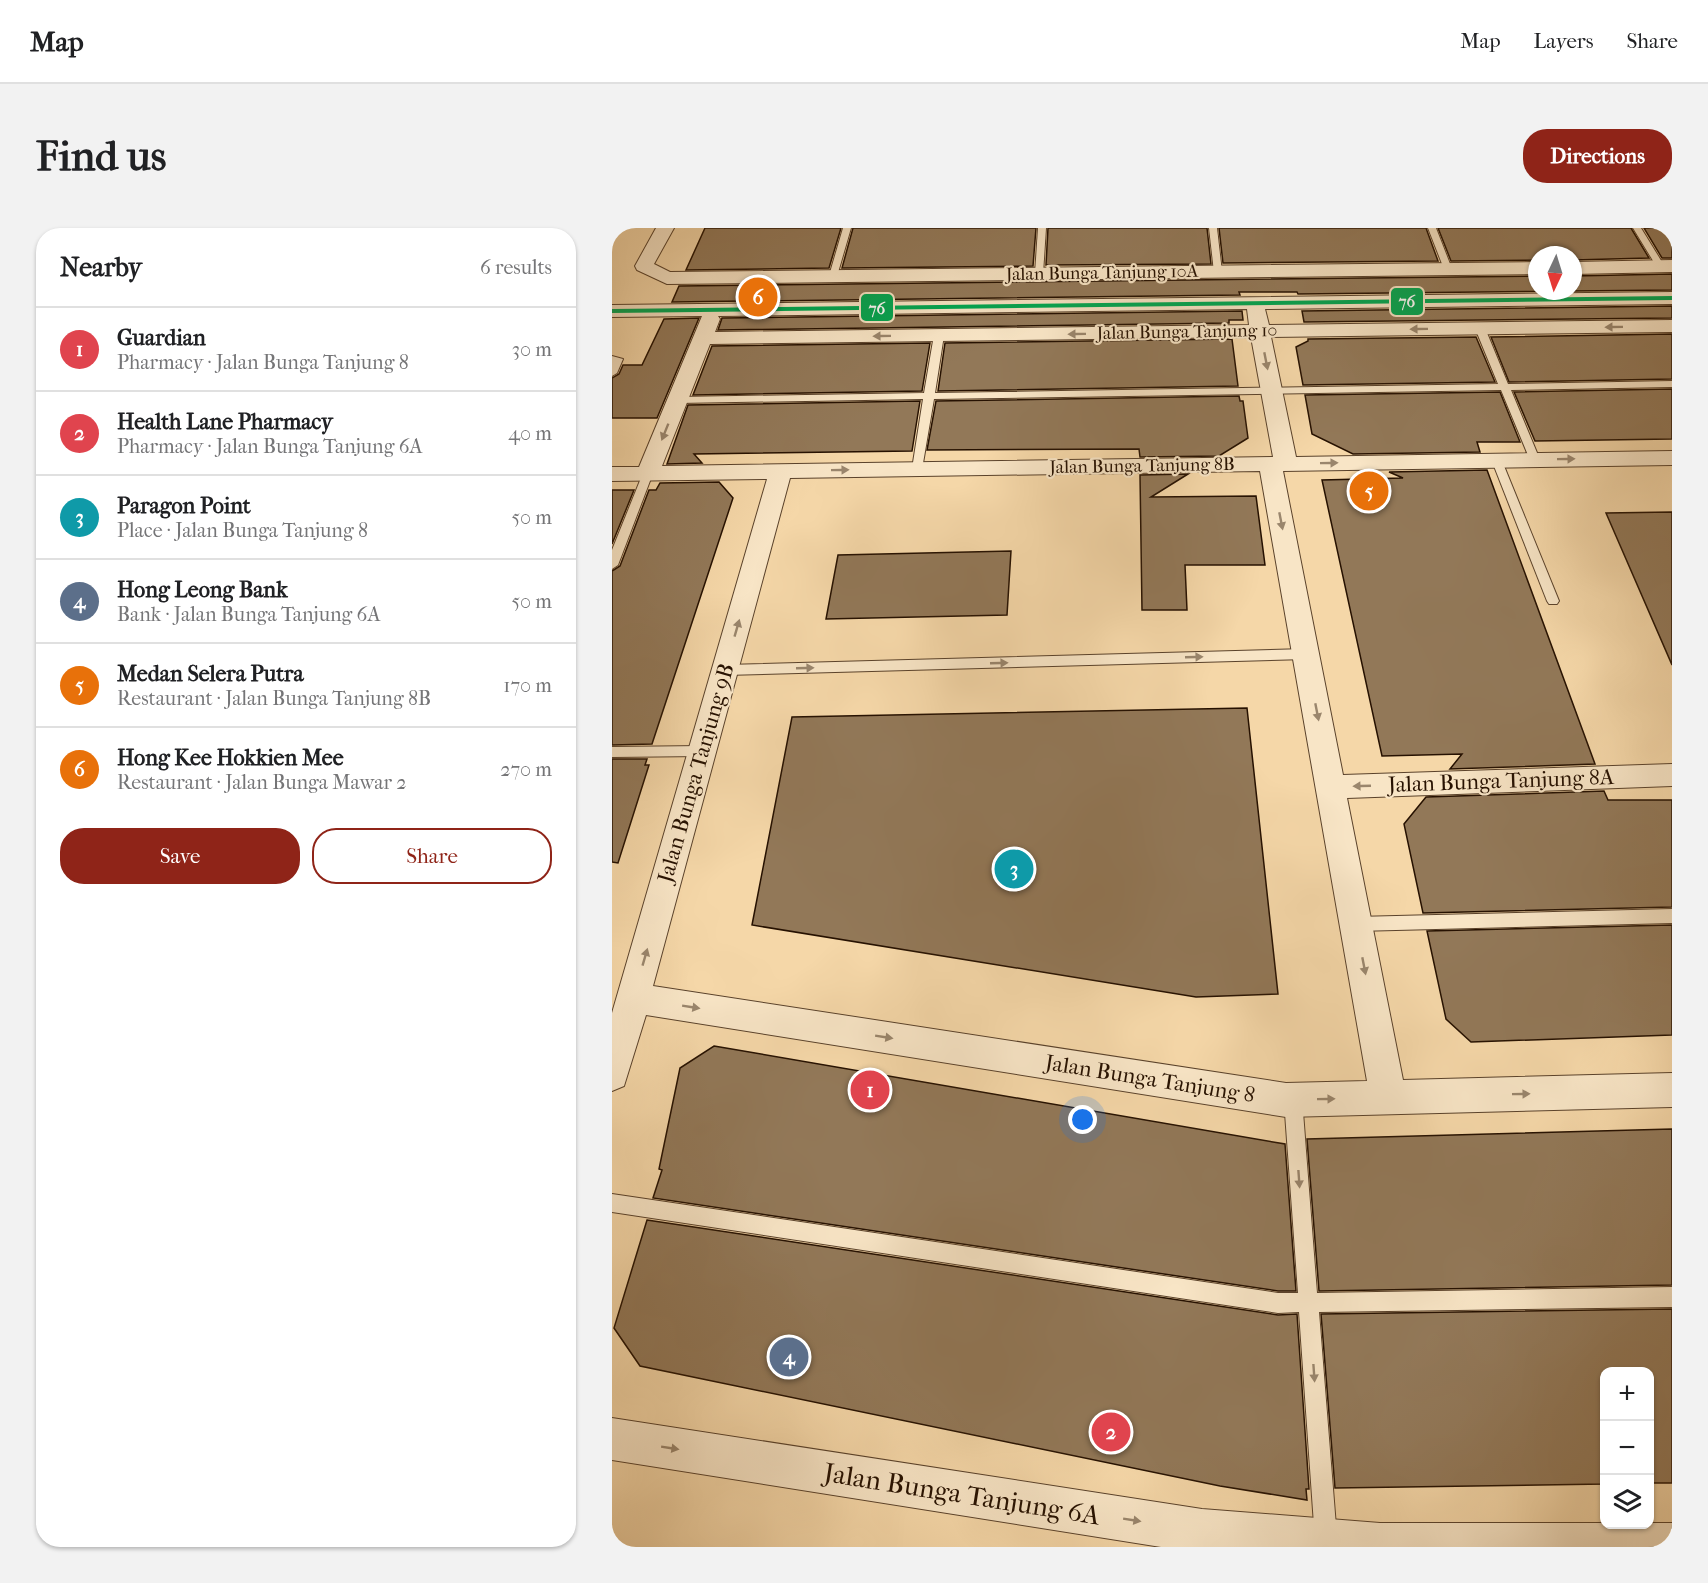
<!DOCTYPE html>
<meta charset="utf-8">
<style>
body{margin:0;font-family:"IM FELL French Canon",serif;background:#f2f2f2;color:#202124}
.controls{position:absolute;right:18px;bottom:18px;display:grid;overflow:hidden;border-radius:12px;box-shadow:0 2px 4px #0004}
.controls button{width:54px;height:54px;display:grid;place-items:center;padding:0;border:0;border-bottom:2px solid #e0e0e0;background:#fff;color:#202124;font:30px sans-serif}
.compass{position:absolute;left:916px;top:18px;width:54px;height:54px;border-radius:50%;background:#fff;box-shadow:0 2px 4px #0004;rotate:184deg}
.you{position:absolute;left:471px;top:892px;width:21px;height:21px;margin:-15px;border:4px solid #fff;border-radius:50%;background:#1a73e8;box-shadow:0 0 0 9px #1a73e833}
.badge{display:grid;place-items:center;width:39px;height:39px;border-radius:50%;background:#8f2418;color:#fff;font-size:20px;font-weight:700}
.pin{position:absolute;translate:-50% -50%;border:3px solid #fff;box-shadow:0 2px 6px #0006}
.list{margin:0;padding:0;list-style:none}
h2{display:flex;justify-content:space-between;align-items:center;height:78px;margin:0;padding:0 24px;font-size:26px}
h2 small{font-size:20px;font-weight:400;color:#757577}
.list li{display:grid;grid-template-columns:39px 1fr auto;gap:18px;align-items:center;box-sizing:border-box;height:84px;padding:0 24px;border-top:2px solid #e0e0e0}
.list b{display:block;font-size:22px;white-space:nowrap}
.list p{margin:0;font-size:20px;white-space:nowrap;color:#757577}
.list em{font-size:20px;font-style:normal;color:#757577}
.actions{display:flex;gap:12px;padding:18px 24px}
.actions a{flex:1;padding:14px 0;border:2px solid #8f2418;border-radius:24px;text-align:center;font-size:21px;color:#8f2418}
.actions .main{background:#8f2418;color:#fff}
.icon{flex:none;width:33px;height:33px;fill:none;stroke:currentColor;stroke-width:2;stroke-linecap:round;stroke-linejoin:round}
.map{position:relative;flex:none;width:1060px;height:1319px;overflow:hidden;border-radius:24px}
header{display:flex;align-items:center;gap:36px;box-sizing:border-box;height:84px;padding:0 30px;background:#fff;border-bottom:2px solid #e0e0e0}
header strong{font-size:28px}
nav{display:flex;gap:33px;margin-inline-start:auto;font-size:21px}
.intro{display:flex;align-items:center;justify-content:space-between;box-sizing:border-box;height:144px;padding:0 36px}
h1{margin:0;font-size:42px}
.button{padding:15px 27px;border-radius:24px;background:#8f2418;color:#fff;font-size:21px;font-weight:700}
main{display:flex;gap:36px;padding:0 36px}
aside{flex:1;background:#fff;border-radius:24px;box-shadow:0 2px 4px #0004}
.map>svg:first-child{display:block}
.building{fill:#927858;stroke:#261101;stroke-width:1.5}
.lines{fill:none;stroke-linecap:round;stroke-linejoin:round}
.lane-casing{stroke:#5a422b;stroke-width:2}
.street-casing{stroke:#5a422b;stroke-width:2}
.lane{fill:#f8e5c6;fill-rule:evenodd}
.street{fill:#f8e5c6;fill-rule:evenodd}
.bus-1-casing{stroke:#f8e5c6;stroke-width:5}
.bus-1{fill:#00a651;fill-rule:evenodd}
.oneway{fill:#9a866d}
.labels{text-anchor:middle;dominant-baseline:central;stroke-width:4.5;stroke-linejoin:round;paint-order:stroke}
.far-street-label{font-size:18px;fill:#261101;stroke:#f8e5c6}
.street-label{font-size:22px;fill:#261101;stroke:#f8e5c6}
.near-street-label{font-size:27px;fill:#261101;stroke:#f8e5c6}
.line-badge{stroke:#f8e5c6;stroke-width:2}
.badge-label{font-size:16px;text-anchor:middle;font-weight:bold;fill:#fff}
</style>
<header>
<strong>Map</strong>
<nav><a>Map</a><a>Layers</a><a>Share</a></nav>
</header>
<div class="intro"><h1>Find us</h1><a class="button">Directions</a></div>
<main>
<aside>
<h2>Nearby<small>6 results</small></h2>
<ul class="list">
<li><span class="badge" style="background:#e0444e">1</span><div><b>Guardian</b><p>Pharmacy · Jalan Bunga Tanjung 8</p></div><em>30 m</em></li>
<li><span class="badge" style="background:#e0444e">2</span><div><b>Health Lane Pharmacy</b><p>Pharmacy · Jalan Bunga Tanjung 6A</p></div><em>40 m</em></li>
<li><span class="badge" style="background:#0f9aa8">3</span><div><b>Paragon Point</b><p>Place · Jalan Bunga Tanjung 8</p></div><em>50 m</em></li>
<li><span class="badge" style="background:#5c6f8a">4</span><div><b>Hong Leong Bank</b><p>Bank · Jalan Bunga Tanjung 6A</p></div><em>50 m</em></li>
<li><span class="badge" style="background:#e8710a">5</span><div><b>Medan Selera Putra</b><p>Restaurant · Jalan Bunga Tanjung 8B</p></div><em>170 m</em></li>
<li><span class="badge" style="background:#e8710a">6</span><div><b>Hong Kee Hokkien Mee</b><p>Restaurant · Jalan Bunga Mawar 2</p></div><em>270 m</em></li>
</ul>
<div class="actions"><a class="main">Save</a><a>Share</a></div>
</aside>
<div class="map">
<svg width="1060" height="1319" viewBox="0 0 1060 1319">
<rect width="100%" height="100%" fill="#f5d7a8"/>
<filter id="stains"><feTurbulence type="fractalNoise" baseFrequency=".00333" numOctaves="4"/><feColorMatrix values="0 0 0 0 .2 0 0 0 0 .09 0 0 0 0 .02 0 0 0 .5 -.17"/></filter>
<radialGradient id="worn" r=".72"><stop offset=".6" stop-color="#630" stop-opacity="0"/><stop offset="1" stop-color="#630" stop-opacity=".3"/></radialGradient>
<!-- building -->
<g class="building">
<polygon points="93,0 229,0 217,40 74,42"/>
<polygon points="241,0 424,0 421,38 230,40"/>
<polygon points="436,0 595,0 599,36 434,37"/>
<polygon points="607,0 814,0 826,33 611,35"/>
<polygon points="826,0 1019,0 1037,30 961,32 961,27 925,27 925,32 839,33"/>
<polygon points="1032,0 1060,0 1060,30 1050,30"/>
<polygon points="1060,46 1060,62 961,63 961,48"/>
<polygon points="925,48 925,63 958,63 686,66 685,64 627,64 628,67 60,74 67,58"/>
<polygon points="1060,78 1060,90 692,94 690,83"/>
<polygon points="630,83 631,92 617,92 617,95 106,102 110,90"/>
<polygon points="87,90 45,190 0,190 0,150 7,146 11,137 30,137 52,91"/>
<polygon points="1060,106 1060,151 897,154 879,109"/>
<polygon points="864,109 883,154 691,157 684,119 696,113 696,111"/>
<polygon points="620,111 626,158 326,163 333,115"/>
<polygon points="318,115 310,163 81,167 100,118"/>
<polygon points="1060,161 1060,211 923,213 902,164"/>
<polygon points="888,164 908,214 865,214 868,224 741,226 700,206 693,167"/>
<polygon points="627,168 628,173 631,173 636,210 607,228 528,229 527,221 315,222 324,173"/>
<polygon points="308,173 300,223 82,226 90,235 55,236 76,177"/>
<polygon points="875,242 983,536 838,541 850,526 770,528 710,252 791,250 777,244"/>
<polygon points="576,246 539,269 644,268 653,337 573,337 575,382 530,382 528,247"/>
<polygon points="107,254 121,270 40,516 0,517 0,343 8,338 37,262 44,262 48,255"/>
<polygon points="0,262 22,262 0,316"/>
<polygon points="1060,284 1060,437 994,285"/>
<polygon points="399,323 395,387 214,391 226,327"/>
<polygon points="635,480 666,766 584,769 140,697 180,489"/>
<polygon points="0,531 35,531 33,537 37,537 6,635 0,634"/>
<polygon points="992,563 996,572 1060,572 1060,679 811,685 792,596 814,569"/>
<polygon points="1060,697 1060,807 859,814 834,791 815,703"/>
<polygon points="102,818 673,916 684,1063 666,1063 41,970 50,942 47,941 68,840"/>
<polygon points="1060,901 1060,1057 707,1063 695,911"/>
<polygon points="35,992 666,1087 685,1086 697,1261 694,1261 695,1272 608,1258 28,1138 2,1100"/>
<polygon points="1060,1081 1060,1255 1038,1255 1038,1143 993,1143 993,1256 723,1260 709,1086"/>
</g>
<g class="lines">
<!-- lane casing -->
<g class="lane-casing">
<g id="lane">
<polygon points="231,0 239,0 225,48 221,51 217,48"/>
<polygon points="426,0 434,0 431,46 427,49 423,46"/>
<polygon points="597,0 605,0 610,44 606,47 602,44"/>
<polygon points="816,0 824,0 840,41 839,43 832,41"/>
<polygon points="1021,0 1029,0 1053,39 1052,41 1046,41"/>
<polygon points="868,97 873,100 896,156 1060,153 1060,159 899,162 928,232 923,235 918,232 889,162 322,171 310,241 305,244 300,241 311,171 66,175 61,172 66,169 312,165 322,107 327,104 332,107 323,165 886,156 863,100"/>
<polygon points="0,128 11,131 5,145 0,148"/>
<polygon points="885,230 890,233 947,373 945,376 937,376 935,373 880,233"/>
<polygon points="36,242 41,245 6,337 0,341 0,322 31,245"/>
<polygon points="694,421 700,426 694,431 113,447 107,442 113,437"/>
<polygon points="91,518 98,523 91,528 0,529 0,519"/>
<polygon points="1060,681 1060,695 744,703 739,701 736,696 739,691 744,689"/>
<polygon points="681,863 687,865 690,871 705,1065 1060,1059 1060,1079 707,1084 725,1311 721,1319 706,1319 703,1311 687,1084 666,1085 0,984 0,966 666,1065 686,1065 672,871 675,865"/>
</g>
</g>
<!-- street casing -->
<g class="street-casing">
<g id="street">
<polygon points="44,0 62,0 42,36 58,44 925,34 925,46 55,56 25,42 23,38"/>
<polygon points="1060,32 1060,44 961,46 961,34"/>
<path d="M 1060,64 L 1060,76 L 653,81 L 657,97 L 1060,92 L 1060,104 L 659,109 L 684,229 L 1060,223 L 1060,237 L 671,243 L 731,547 L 1060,536 L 1060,558 L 735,570 L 791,852 L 1060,845 L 1060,879 L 674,889 L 34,787 L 12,858 L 0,863 L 0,785 L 155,251 L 0,253 L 0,239 L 27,239 L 90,88 L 0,89 L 0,77 ZM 635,81 L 637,97 L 103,104 L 108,91 L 106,88 ZM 639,109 L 661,229 L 50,238 L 98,116 ZM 648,243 L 755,853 L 674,855 L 41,758 L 178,250 Z"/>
<polygon points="0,1190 590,1281 768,1295 1060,1295 1060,1319 549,1319 0,1232"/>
</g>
</g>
<!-- lane -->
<use href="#lane" class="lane"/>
<!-- street -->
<use href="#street" class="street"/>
<!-- bus-1 casing -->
<g class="bus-1-casing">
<polygon id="bus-1" points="1060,68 1060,72 0,85 0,81"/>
</g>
<!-- bus-1 -->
<use href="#bus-1" class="bus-1"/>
</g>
<!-- one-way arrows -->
<defs><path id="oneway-solid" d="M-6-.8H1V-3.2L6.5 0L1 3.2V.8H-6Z" transform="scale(1.5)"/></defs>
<g class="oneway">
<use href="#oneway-solid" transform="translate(1002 99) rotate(179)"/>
<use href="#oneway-solid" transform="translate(807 101) rotate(179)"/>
<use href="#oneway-solid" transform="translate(465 106) rotate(179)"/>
<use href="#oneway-solid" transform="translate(270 108) rotate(179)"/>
<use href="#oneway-solid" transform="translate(654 133) rotate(79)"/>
<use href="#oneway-solid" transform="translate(53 204) rotate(112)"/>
<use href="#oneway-solid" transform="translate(954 231) rotate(-1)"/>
<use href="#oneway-solid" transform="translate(717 235) rotate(-1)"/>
<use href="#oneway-solid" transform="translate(228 242) rotate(-1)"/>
<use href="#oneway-solid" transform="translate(669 293) rotate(79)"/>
<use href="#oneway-solid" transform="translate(125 400) rotate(-74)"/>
<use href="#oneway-solid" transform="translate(582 429) rotate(-2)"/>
<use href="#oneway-solid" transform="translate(387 435) rotate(-2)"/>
<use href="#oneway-solid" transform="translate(193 440) rotate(-2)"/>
<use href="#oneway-solid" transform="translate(705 484) rotate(79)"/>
<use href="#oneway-solid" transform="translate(750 558) rotate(178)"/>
<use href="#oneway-solid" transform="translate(33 729) rotate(-74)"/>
<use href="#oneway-solid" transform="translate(752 738) rotate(79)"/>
<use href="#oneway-solid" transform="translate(79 779) rotate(9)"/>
<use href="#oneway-solid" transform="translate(272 809) rotate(9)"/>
<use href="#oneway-solid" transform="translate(909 866) rotate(-1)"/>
<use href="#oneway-solid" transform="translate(714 871) rotate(-1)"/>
<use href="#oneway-solid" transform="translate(687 951) rotate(86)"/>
<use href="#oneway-solid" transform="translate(702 1145) rotate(86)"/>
<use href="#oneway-solid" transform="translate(58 1220) rotate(9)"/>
<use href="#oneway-solid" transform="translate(520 1292) rotate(9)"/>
</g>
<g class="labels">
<!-- far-street labels -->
<g class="far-street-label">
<text transform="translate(490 45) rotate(-1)">Jalan Bunga Tanjung 10A</text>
<text transform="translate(575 104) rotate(-1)">Jalan Bunga Tanjung 10</text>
<text transform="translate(530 238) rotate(-1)">Jalan Bunga Tanjung 8B</text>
</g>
<!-- street labels -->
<g class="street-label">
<text transform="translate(84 545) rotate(-74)">Jalan Bunga Tanjung 9B</text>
<text transform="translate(889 553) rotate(-2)">Jalan Bunga Tanjung 8A</text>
<text transform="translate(538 851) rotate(9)">Jalan Bunga Tanjung 8</text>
</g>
<!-- near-street labels -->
<g class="near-street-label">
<text transform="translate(350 1266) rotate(9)">Jalan Bunga Tanjung 6A</text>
</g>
</g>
<g class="line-badge">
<rect x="778" y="59" width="34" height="29" rx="6" fill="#00a651"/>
<rect x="248" y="65" width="34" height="29" rx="6" fill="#00a651"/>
</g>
<g class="badge-label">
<text x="795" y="79">76</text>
<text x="265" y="86">76</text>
</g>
<rect width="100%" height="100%" filter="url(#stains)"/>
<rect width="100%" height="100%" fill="url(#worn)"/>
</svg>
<div class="controls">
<button>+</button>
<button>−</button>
<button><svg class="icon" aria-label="layers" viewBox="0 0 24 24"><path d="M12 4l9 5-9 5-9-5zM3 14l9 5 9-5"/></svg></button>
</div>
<svg class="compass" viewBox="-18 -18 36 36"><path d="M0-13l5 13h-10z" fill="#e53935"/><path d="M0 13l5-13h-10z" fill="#757577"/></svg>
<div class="you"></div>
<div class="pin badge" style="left:258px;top:862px;background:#e0444e">1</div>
<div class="pin badge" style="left:499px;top:1204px;background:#e0444e">2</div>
<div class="pin badge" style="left:402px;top:641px;background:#0f9aa8">3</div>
<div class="pin badge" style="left:177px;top:1129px;background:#5c6f8a">4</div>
<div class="pin badge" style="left:757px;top:263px;background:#e8710a">5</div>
<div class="pin badge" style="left:146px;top:69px;background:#e8710a">6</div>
</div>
</main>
